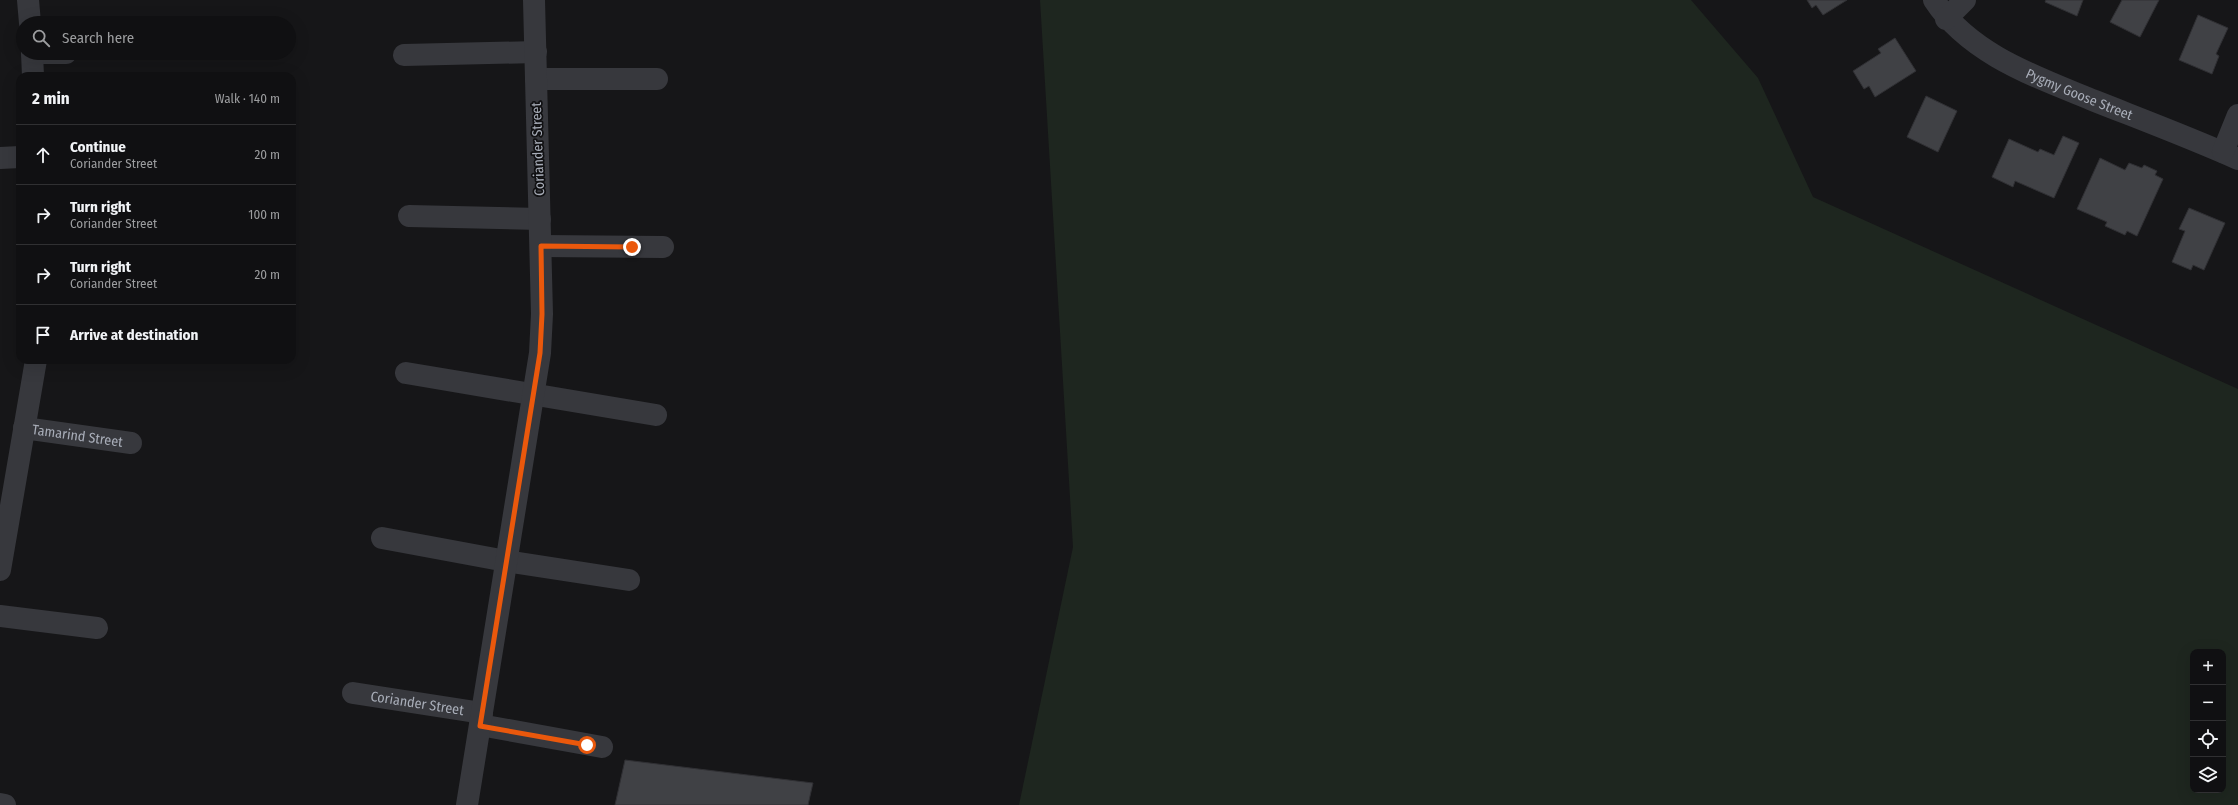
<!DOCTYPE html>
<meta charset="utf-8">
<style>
body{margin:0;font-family:"Fira Sans Condensed",sans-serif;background:#1e1e20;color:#f1f3f6}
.controls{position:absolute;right:12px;bottom:12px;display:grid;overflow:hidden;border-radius:8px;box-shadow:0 4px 16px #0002}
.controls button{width:36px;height:36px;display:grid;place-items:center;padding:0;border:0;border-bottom:1px solid #303032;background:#101012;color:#f1f3f6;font:20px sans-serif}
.stop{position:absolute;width:12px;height:12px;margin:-9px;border:3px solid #ea580c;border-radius:50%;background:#fff}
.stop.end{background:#ea580c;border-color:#fff;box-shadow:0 1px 4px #0008}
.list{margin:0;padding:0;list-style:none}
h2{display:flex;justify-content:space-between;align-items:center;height:52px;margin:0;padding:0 16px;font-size:17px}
h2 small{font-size:13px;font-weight:400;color:#9c9d9f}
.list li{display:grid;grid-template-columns:26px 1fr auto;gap:12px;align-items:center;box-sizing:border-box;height:60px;padding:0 16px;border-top:1px solid #303032}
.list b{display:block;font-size:15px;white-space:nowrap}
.list p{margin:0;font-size:13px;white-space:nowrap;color:#9c9d9f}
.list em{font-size:13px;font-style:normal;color:#9c9d9f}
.icon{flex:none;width:22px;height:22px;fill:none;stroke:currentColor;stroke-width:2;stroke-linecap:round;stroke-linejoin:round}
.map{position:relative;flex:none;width:2238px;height:805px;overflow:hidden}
.search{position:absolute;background:#101012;box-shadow:0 4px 16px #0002;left:16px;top:16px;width:280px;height:44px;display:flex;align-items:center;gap:10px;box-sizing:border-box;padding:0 14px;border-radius:22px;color:#9c9d9f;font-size:15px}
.panel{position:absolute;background:#101012;box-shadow:0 4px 16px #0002;left:16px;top:72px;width:280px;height:292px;border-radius:12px}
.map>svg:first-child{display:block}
.green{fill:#1e261f;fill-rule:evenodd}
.building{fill:#404145;stroke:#303034}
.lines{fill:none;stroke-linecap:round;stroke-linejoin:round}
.minor{stroke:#37383d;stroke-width:22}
.route{stroke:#ea580c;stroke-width:5}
.labels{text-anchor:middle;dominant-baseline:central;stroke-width:3.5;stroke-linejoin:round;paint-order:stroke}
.street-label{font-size:14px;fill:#a8adb8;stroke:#111113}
</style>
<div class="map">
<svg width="2238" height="805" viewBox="0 0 2238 805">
<rect width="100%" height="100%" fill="#161618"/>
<!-- green -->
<path class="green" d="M 1040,0 L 1691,0 L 1758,78 L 1813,197 L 2238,389 L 2238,805 L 1019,805 L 1073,547 ZM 2193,652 L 2223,652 L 2223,790 L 2193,790 Z"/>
<!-- building -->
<g class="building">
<polygon points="1807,0 1847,0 1823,15 1816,5 1812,8"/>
<polygon points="2046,0 2083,0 2077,16 2045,2"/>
<polygon points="2122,0 2159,0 2140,37 2110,22"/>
<polygon points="2198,15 2228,28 2216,54 2219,56 2212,74 2179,60"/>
<polygon points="1895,38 1916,71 1875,97 1869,86 1864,89 1853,71 1881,53 1878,49"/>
<polygon points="1926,96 1957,111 1938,152 1907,137"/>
<polygon points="2063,136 2079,143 2054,198 2015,181 2013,187 1992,177 2009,139 2038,152 2040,149 2054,155"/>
<polygon points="2100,158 2125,170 2129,163 2142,168 2144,165 2157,171 2155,175 2163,179 2137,236 2127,231 2125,235 2105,226 2107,222 2077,209"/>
<polygon points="2189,208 2225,223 2204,270 2193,265 2191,270 2172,262 2185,231 2179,229"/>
<polygon points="625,760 813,783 808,805 615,805"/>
</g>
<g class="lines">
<!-- minor -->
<g class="minor">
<polyline points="28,0 30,23"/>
<path id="s1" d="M 1934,0 C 1970,55 2037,77 2095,101 C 2143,120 2191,138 2238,159"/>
<polyline points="1946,19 1965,0"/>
<polyline points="32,53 66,53"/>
<polyline points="32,53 33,76"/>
<polyline points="404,55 536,52"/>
<polyline points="536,79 657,79"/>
<polyline points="2223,152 2238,115"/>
<polyline points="0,158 20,157"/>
<polyline points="409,216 540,219"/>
<polyline points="541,246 663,247"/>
<polyline points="406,373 656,415"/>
<path id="s2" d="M 24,428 L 131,443"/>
<polyline points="382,538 506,561 629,580"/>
<polyline points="0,570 36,360"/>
<polyline points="0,616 97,628"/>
<path id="s3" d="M 353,693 L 482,713"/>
<polyline points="480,725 602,747"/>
<polyline points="0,804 5,805"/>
<polyline points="467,805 540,353 542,314 534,0"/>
</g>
</g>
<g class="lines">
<!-- route -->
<polyline class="route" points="587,745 480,726 540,353 542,314 541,246 632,247"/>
</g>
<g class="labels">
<!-- street labels -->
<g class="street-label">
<text stroke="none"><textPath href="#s1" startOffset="176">Pygmy Goose Street</textPath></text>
<text transform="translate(538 149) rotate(-92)">Coriander Street</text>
<text stroke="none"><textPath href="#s2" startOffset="54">Tamarind Street</textPath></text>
<text stroke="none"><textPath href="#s3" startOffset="65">Coriander Street</textPath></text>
</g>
</g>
</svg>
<div class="controls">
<button>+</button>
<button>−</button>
<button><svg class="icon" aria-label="locate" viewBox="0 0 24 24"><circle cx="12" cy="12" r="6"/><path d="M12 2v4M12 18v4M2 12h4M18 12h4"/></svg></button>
<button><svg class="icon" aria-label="layers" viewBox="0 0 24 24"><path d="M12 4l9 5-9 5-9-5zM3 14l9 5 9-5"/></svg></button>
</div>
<div class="stop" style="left:587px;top:745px"></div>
<div class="stop end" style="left:632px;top:247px"></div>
<div class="search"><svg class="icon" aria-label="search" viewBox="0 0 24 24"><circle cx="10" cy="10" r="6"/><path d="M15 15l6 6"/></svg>Search here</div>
<section class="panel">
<h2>2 min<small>Walk · 140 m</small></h2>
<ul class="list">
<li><svg class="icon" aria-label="ahead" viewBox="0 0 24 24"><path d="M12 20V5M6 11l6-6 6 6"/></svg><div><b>Continue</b><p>Coriander Street</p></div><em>20 m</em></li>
<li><svg class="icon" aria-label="right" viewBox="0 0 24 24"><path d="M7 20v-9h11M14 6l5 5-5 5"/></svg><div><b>Turn right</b><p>Coriander Street</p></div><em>100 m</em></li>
<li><svg class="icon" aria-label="right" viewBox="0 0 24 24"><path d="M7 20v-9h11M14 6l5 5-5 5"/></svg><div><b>Turn right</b><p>Coriander Street</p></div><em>20 m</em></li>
<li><svg class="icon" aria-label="arrive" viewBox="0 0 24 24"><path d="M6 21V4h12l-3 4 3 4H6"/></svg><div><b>Arrive at destination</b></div></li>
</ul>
</section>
</div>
